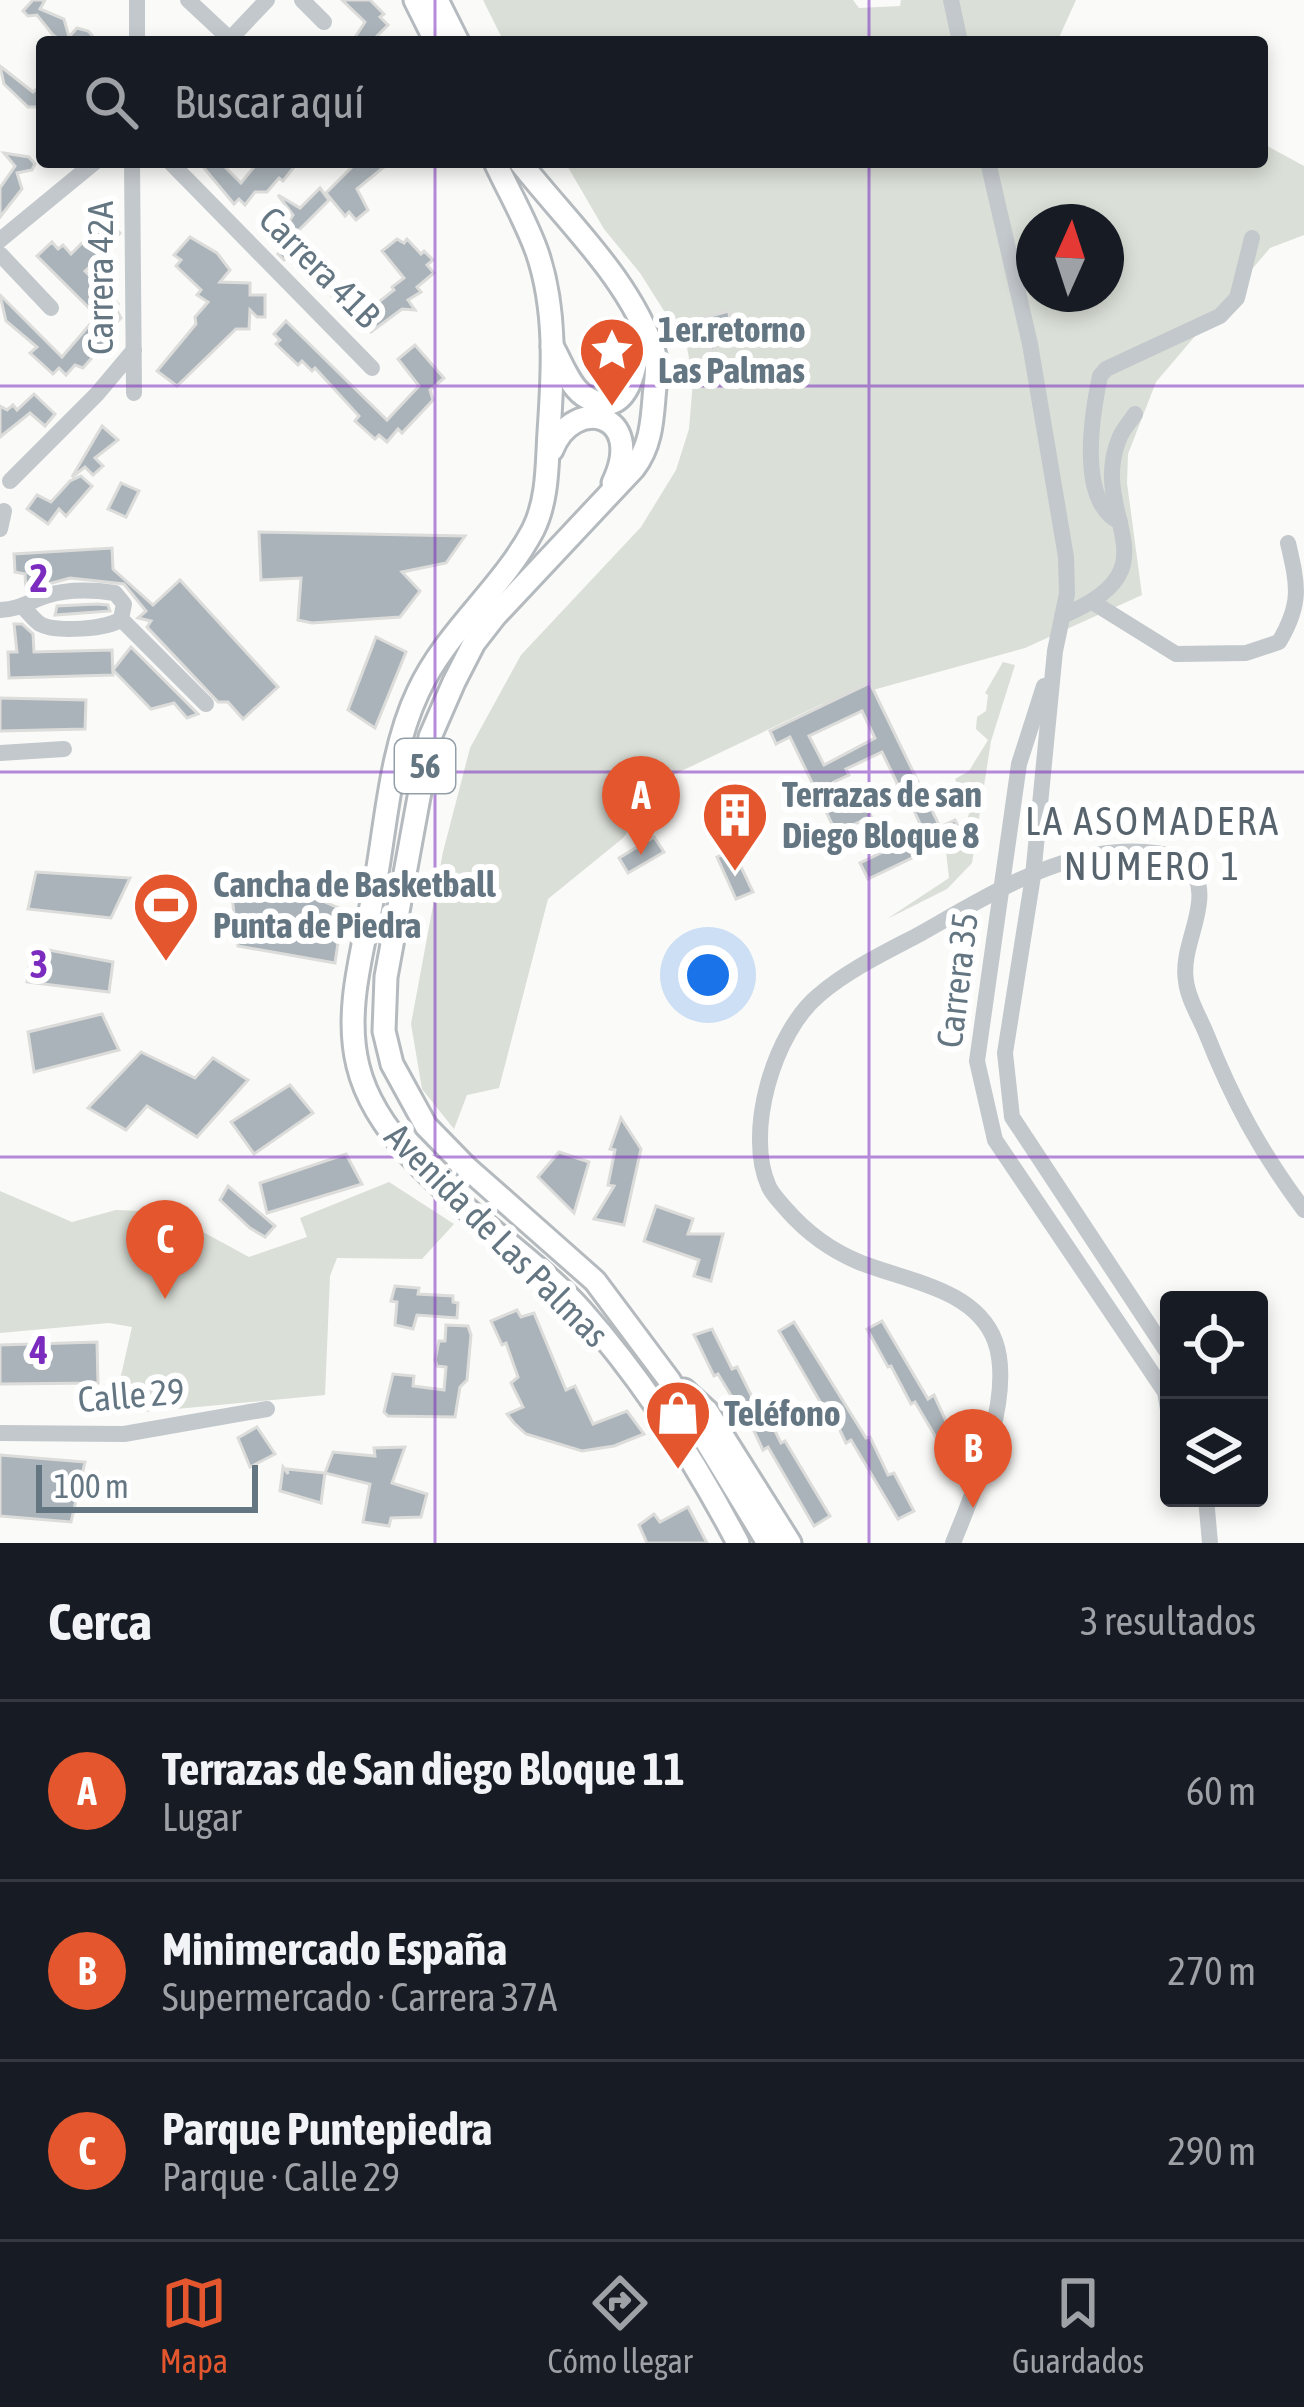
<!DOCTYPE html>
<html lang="es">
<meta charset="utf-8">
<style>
body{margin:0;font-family:"Asap Condensed",sans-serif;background:#242831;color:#f1f3f6}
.controls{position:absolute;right:36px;bottom:36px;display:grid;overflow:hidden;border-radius:12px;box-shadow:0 6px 18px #0003}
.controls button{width:108px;height:108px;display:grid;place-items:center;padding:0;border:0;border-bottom:3px solid #363941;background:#171b24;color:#f1f3f6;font:60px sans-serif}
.compass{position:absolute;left:1016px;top:204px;width:108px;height:108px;border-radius:50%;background:#171b24;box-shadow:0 6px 18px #0003;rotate:3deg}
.scale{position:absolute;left:36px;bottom:30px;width:222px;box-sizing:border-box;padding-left:12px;border:6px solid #657683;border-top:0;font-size:33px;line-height:42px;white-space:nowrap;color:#657683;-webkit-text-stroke:9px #fff;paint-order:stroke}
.you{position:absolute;left:708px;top:975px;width:42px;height:42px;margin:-30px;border:9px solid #fff;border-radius:50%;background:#1a73e8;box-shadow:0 0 0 18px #1a73e833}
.badge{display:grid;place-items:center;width:78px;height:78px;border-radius:50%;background:#e4572e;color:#fff;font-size:39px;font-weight:700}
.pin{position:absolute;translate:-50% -99px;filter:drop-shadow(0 3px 6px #0008)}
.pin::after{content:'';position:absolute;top:63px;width:42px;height:36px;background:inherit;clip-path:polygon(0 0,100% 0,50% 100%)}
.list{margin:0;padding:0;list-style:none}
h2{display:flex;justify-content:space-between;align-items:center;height:156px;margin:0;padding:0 48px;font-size:51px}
h2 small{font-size:39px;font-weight:400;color:#9ea1a6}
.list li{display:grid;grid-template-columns:78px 1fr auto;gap:36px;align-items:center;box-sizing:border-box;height:180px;padding:0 48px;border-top:3px solid #363941}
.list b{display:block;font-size:45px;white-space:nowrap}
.list p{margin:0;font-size:39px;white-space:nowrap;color:#9ea1a6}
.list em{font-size:39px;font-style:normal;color:#9ea1a6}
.icon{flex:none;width:66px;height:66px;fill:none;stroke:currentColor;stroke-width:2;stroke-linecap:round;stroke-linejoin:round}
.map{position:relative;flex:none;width:1304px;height:1543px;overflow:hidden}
.search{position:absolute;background:#171b24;box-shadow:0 6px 18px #0003;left:36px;right:36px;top:36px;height:132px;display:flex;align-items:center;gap:30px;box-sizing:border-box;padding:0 42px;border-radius:12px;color:#9ea1a6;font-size:45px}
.sheet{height:696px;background:#171b24}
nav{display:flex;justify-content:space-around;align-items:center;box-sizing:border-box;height:168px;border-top:3px solid #363941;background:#171b24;font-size:33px;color:#9ea1a6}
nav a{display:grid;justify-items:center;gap:6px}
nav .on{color:#e4572e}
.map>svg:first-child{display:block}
.green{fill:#dadfd7;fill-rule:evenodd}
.building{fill:#aab3b9;stroke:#dcdcda;stroke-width:3;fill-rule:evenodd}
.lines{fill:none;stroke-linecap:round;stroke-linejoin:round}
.major-casing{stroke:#b5babe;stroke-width:27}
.minor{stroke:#c3c8cc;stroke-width:16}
.major{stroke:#fff;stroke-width:21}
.grid{fill:none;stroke:#7b2cbf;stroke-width:3;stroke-opacity:0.55}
.labels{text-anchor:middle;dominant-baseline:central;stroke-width:12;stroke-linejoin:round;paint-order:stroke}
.shield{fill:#fff;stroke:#939fa8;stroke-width:3}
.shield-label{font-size:33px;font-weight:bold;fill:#657683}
.street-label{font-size:36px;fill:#657683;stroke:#fff}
.poi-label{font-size:36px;font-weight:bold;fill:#657683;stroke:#fff;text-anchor:start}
.neighbourhood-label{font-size:39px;letter-spacing:3px;fill:#57646e;stroke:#fff}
.grid-label{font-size:39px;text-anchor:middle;font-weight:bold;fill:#7b2cbf;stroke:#fff;stroke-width:12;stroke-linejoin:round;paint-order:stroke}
</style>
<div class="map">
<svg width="1304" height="1543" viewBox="0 0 1304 1543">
<rect width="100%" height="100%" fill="#fafaf8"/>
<!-- green -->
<g class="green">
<polygon points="483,0 853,0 859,8 900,6 901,0 1076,0 1057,42 504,42"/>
<path d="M 1262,143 L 1304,166 L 1304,235 L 1270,248 L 1156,382 L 1128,454 L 1127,483 L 1142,595 L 1025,648 L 822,704 L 671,776 L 623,838 L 548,899 L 499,1088 L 467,1095 L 454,1129 L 422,1089 L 411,1024 L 443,852 L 470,748 L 521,655 L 641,527 L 676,470 L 689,429 L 693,381 L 687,347 L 640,273 L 604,229 L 565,162 L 1262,162 ZM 1034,222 L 1106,222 L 1106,294 L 1034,294 Z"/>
<polygon points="1003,662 1015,665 991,741 972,863 947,889 887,919 949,878 945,842 964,828 970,811 955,779 969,771 988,740 976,729 977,717 986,711 988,695 985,693"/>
<polygon points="389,1182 454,1224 422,1259 337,1258 330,1276 325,1395 112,1415 132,1327 109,1323 0,1333 0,1191 72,1222 116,1210 166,1212 249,1257 307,1237 300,1218"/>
</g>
<!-- building -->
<g class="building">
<polygon points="33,0 45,0 40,9 64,19 69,37 77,28 88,31 92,35 89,42 64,42 53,35 37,15 28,16 23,11"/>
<polygon points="342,0 370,0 384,14 380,17 388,25 371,42 352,42 365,22"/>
<polygon points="0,66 33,92 42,84 38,107 28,107 4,84"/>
<polygon points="4,153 29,157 35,164 32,170 17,173 22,189 0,217 0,188 15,166"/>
<polygon points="199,162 220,162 241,183 258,162 298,162 283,181 279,178 267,192 255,192 245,205 239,199 234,204"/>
<polygon points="357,162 390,162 357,189 368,210 356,220 349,212 345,216 326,193"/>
<polygon points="320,188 329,200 296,233 318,260 308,270 292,254 284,260 278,254 285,246 278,239 293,215 278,195 300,208"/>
<polygon points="106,219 120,233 107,247 109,249 85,271 118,304 115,307 121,318 112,327 116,330 83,368 75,365 66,375 59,368 53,374 30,353 37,347 6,321 0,295 62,357 97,316 37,256 52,242 58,249 63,245 71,254"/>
<polygon points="190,237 217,253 230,270 220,282 250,283 250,295 265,295 265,317 257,317 250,310 249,329 236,329 177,386 157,371 196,324 195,317 208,302 197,295 201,290 176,266 181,260 174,255"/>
<polygon points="397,239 404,243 407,239 421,254 424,251 433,260 427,265 434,273 417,287 421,292 408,300 415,310 402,309 371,332 366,326 363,329 332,296 345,284 370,309 394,290 392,287 404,278 382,251"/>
<polygon points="729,311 731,340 711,351 703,318"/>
<polygon points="286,321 387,420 419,386 398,359 415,345 444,378 430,390 433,400 402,433 398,429 387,442 379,435 375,439 355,421 359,416 315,368 312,371 302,361 298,365 276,344 280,340 274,334"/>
<polygon points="34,394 55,414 45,426 30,413 0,437 0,406 7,410 13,405 17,410"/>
<polygon points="102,426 118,440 95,458 103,466 93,475 85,467 72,477"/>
<polygon points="81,476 92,486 66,516 59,509 48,524 27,509 37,495 51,502 70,481"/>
<polygon points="121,483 139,491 126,517 108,509"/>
<polygon points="259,532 465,536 446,563 402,572 420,591 400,617 312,623 298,620 301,578 261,580"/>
<polygon points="112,548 113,569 153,605 180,580 278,687 243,719 228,702 218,702 147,627 151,621 138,618 146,611 124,584 70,578 26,590 25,574 15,572 14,554"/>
<polygon points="97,604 108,605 110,611 55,615 57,606"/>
<polygon points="14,624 22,624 33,634 34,652 112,650 113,675 9,678 8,652 17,652"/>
<polygon points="376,637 406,652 375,728 348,710"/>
<polygon points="131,647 198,714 187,718 174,703 151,709 113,670"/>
<path d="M 870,683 L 940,827 L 955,820 L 962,834 L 868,879 L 860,863 L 924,832 L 907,796 L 890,804 L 884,792 L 898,785 L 882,752 L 846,769 L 849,775 L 834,782 L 847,809 L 863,801 L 871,816 L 853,825 L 858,836 L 831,849 L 823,831 L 833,826 L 790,737 L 776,744 L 770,731 ZM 862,711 L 875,738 L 824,765 L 809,736 Z"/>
<polygon points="0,698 86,700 85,729 0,731"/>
<polygon points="654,837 664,852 628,873 619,858"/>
<polygon points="733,850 753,892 736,899 717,857"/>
<polygon points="36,872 130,878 111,918 28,909"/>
<polygon points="286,885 343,910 335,963 238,946 232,897"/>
<polygon points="32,947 113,962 109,992 27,982"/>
<polygon points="102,1014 119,1050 34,1072 28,1032"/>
<polygon points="141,1052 195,1078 213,1058 248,1080 197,1137 147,1106 126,1130 88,1108"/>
<polygon points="290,1085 313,1113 254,1154 231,1122"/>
<polygon points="621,1118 641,1149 624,1225 594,1219 614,1186 608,1185 615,1150 610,1149"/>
<polygon points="559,1152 589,1162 574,1213 538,1177"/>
<polygon points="346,1154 362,1184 267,1213 260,1183"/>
<polygon points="228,1186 275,1226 265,1237 250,1228 220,1200"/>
<polygon points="656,1206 693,1219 688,1234 723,1234 711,1281 694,1276 699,1260 644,1241"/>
<polygon points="395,1286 419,1288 418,1294 453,1296 453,1302 458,1303 457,1318 417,1315 413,1329 395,1325 397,1302 391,1301"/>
<polygon points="517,1310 521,1317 534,1313 566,1390 575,1386 593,1424 627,1411 644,1434 614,1446 582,1451 526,1434 514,1423 507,1414 523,1407 511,1383 518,1377 506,1343 502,1345 491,1321"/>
<polygon points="882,1321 928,1399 934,1395 952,1434 938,1441 915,1402 911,1404 891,1366 888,1367 867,1329"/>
<polygon points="794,1322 866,1438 870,1437 888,1475 894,1473 914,1511 898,1519 851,1440 846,1443 827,1403 822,1405 779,1331"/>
<polygon points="446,1325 468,1326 471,1335 467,1380 460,1387 455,1417 388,1416 384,1412 393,1374 414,1376 413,1386 444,1390 446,1367 437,1366 435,1360 439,1341 445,1341"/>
<polygon points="712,1329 732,1369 737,1367 757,1407 762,1405 781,1443 785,1441 830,1516 814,1526 768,1447 763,1450 744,1410 741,1412 718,1374 714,1376 694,1335"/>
<polygon points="97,1342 98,1383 0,1384 0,1345"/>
<polygon points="257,1427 275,1454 250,1467 238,1438"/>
<polygon points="405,1447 392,1483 427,1494 421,1517 391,1518 389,1526 363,1522 370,1484 325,1473 333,1452 375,1456 374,1448"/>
<polygon points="0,1455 85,1462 71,1522 0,1516"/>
<polygon points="283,1467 288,1474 287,1469 325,1473 321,1503 280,1491"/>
<polygon points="688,1507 707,1543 647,1543 639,1525 654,1514 660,1522"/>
</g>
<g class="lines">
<!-- major casing -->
<g class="major-casing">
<g id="major">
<polyline points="415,0 436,42"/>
<polyline points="437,0 458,42"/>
<path d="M 495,162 C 509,192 526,221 537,252 C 557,310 553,373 549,432 C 547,465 548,500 533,530 C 502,589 446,631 418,692 C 389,753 386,830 373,896 C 363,950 344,1011 358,1066 C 382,1166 514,1235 581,1310 C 643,1380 695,1461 738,1543"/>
<path d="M 520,162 C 566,221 630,279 654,352 C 659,367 655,383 654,398 C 652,424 650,447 634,468 L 495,616 L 474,643 L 454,682 L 430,737 L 386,977 L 384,1031 L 392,1064 L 426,1126 L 466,1167 L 595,1281 L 669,1380 L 768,1543"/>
<path d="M 552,346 C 561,361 569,385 583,395 C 632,429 638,354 641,326"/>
<path d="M 552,450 C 573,395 647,412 613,483"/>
<polyline points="684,1390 707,1411 790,1543"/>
</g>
</g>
<!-- minor -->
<g class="minor">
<polyline points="188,0 233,42"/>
<polyline points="302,0 324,22"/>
<polyline points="951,0 960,42"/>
<polyline points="230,39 267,0"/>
<polyline points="137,42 137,0"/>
<polyline points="132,162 134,393"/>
<polyline points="170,162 372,368"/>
<polyline points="988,162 1030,344 1066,557 1067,594 1055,651 1033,876 1005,1053 1012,1117 1169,1355"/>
<polyline points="0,240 95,162"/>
<polyline points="0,254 51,308"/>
<polyline points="10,481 97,394 134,350"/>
<path d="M 1120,522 C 1077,502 1092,414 1100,376 L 1106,369 L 1220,316 L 1237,298 L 1252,238"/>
<polyline points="0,529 4,511"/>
<path d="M 1094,603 L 1176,654 L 1246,653 L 1279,642 C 1302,603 1298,586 1288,543"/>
<path d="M 25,609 C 30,614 34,620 40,624 C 55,633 109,629 121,619"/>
<path d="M 0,610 C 21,609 28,602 46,596 C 67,589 94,590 115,593 L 124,604 L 121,619 L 206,704"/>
<path d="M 1062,616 C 1181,567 1087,517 1119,439 C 1122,430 1130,422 1135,414"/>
<polyline points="1044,686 1019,764 977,1061 995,1140 1165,1392 1169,1415"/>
<polyline points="0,753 64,749"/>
<polyline points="0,1433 124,1434 267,1409"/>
<polyline points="1206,1498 1210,1543"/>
<path d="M 953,1543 C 974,1491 1015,1396 995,1341 C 975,1288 905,1281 859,1262 C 830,1250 806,1232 786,1209 C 780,1202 773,1195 769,1187 C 744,1133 774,1032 819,995 C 848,970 886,952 920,934 C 973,904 1033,866 1094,855 C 1123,850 1154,850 1184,859 C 1221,896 1179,940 1186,981 C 1188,999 1199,1016 1206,1033 C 1233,1101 1260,1151 1304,1210"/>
</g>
<!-- major -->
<use href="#major" class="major"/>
</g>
<!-- grid -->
<path class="grid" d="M 435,0 L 435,42M 869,0 L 869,42M 435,162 L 435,1543M 869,162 L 869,1543M 0,386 L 1304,386M 0,772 L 1304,772M 0,1157 L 1304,1157"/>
<!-- icons -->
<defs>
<g id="sight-pin" transform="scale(3.45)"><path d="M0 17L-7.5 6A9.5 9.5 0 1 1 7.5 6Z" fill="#e4572e" stroke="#fff"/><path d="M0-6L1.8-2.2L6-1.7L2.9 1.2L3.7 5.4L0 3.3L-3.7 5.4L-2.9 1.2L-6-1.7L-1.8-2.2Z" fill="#fff"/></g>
<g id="building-pin" transform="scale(3.45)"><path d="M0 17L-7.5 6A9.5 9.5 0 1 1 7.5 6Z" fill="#e4572e" stroke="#fff"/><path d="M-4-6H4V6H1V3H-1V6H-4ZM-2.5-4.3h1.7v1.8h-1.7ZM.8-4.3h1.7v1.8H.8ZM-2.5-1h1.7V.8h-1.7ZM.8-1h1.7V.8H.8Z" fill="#fff"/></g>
<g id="stadium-pin" transform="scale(3.45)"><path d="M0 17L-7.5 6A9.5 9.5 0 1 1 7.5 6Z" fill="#e4572e" stroke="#fff"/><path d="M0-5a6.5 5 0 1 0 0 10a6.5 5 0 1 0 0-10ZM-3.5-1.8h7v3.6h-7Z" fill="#fff"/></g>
<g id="shop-pin" transform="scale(3.45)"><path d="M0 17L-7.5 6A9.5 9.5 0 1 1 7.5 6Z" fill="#e4572e" stroke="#fff"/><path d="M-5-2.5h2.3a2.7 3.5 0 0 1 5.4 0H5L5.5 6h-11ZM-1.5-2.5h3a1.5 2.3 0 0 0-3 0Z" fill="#fff"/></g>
</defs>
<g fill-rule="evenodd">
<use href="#sight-pin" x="612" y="350"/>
<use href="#building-pin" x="735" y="815"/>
<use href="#stadium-pin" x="166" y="905"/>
<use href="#shop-pin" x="678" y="1413"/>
</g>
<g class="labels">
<!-- shield labels -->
<rect class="shield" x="395" y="739" width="60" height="54" rx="9"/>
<g class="shield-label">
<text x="425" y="766">56</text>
</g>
<!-- street labels -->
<g class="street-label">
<text transform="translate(320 267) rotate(45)">Carrera 41B</text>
<text transform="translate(100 278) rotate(-90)">Carrera 42A</text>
<text transform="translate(957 980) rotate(-83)">Carrera 35</text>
<text transform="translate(497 1235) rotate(45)">Avenida de Las Palmas</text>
<text transform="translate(131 1395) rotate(-5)">Calle 29</text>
</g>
<!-- poi labels -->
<g class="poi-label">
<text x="658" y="329">1er.retorno<tspan x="658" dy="41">Las Palmas</tspan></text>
<text x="782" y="794">Terrazas de san<tspan x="782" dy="41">Diego Bloque 8</tspan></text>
<text x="213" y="884">Cancha de Basketball<tspan x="213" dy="41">Punta de Piedra</tspan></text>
<text x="724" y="1413">Teléfono</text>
</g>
<!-- neighbourhood labels -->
<g class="neighbourhood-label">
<text x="1153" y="821">LA ASOMADERA<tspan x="1153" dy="45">NUMERO 1</tspan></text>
</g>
</g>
<g class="grid-label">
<text x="39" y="592">2</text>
<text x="39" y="978">3</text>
<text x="39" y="1364">4</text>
</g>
</svg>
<div class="controls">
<button><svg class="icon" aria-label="locate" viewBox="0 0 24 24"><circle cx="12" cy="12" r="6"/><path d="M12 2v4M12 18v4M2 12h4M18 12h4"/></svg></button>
<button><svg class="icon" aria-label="layers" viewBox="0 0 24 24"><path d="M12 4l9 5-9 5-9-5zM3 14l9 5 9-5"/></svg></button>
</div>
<svg class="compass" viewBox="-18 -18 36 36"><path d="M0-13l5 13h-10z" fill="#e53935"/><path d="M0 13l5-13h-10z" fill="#9ea1a6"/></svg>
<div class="scale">100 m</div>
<div class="you"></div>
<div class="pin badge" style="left:641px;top:855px">A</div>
<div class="pin badge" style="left:973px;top:1508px">B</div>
<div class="pin badge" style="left:165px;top:1299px">C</div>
<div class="search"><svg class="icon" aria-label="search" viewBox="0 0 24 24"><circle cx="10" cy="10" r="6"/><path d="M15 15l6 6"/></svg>Buscar aquí</div>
</div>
<section class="sheet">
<h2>Cerca<small>3 resultados</small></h2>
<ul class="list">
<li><span class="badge">A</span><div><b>Terrazas de San diego Bloque 11</b><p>Lugar</p></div><em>60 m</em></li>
<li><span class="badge">B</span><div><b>Minimercado España</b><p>Supermercado · Carrera 37A</p></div><em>270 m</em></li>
<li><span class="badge">C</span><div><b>Parque Puntepiedra</b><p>Parque · Calle 29</p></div><em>290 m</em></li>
</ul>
</section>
<nav>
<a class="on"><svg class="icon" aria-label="map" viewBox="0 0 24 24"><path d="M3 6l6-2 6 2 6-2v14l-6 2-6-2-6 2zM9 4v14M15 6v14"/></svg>Mapa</a>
<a><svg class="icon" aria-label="directions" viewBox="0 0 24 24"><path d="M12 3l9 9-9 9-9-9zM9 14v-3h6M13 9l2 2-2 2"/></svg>Cómo llegar</a>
<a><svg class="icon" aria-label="saved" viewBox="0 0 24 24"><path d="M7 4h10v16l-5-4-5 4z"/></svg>Guardados</a>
</nav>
